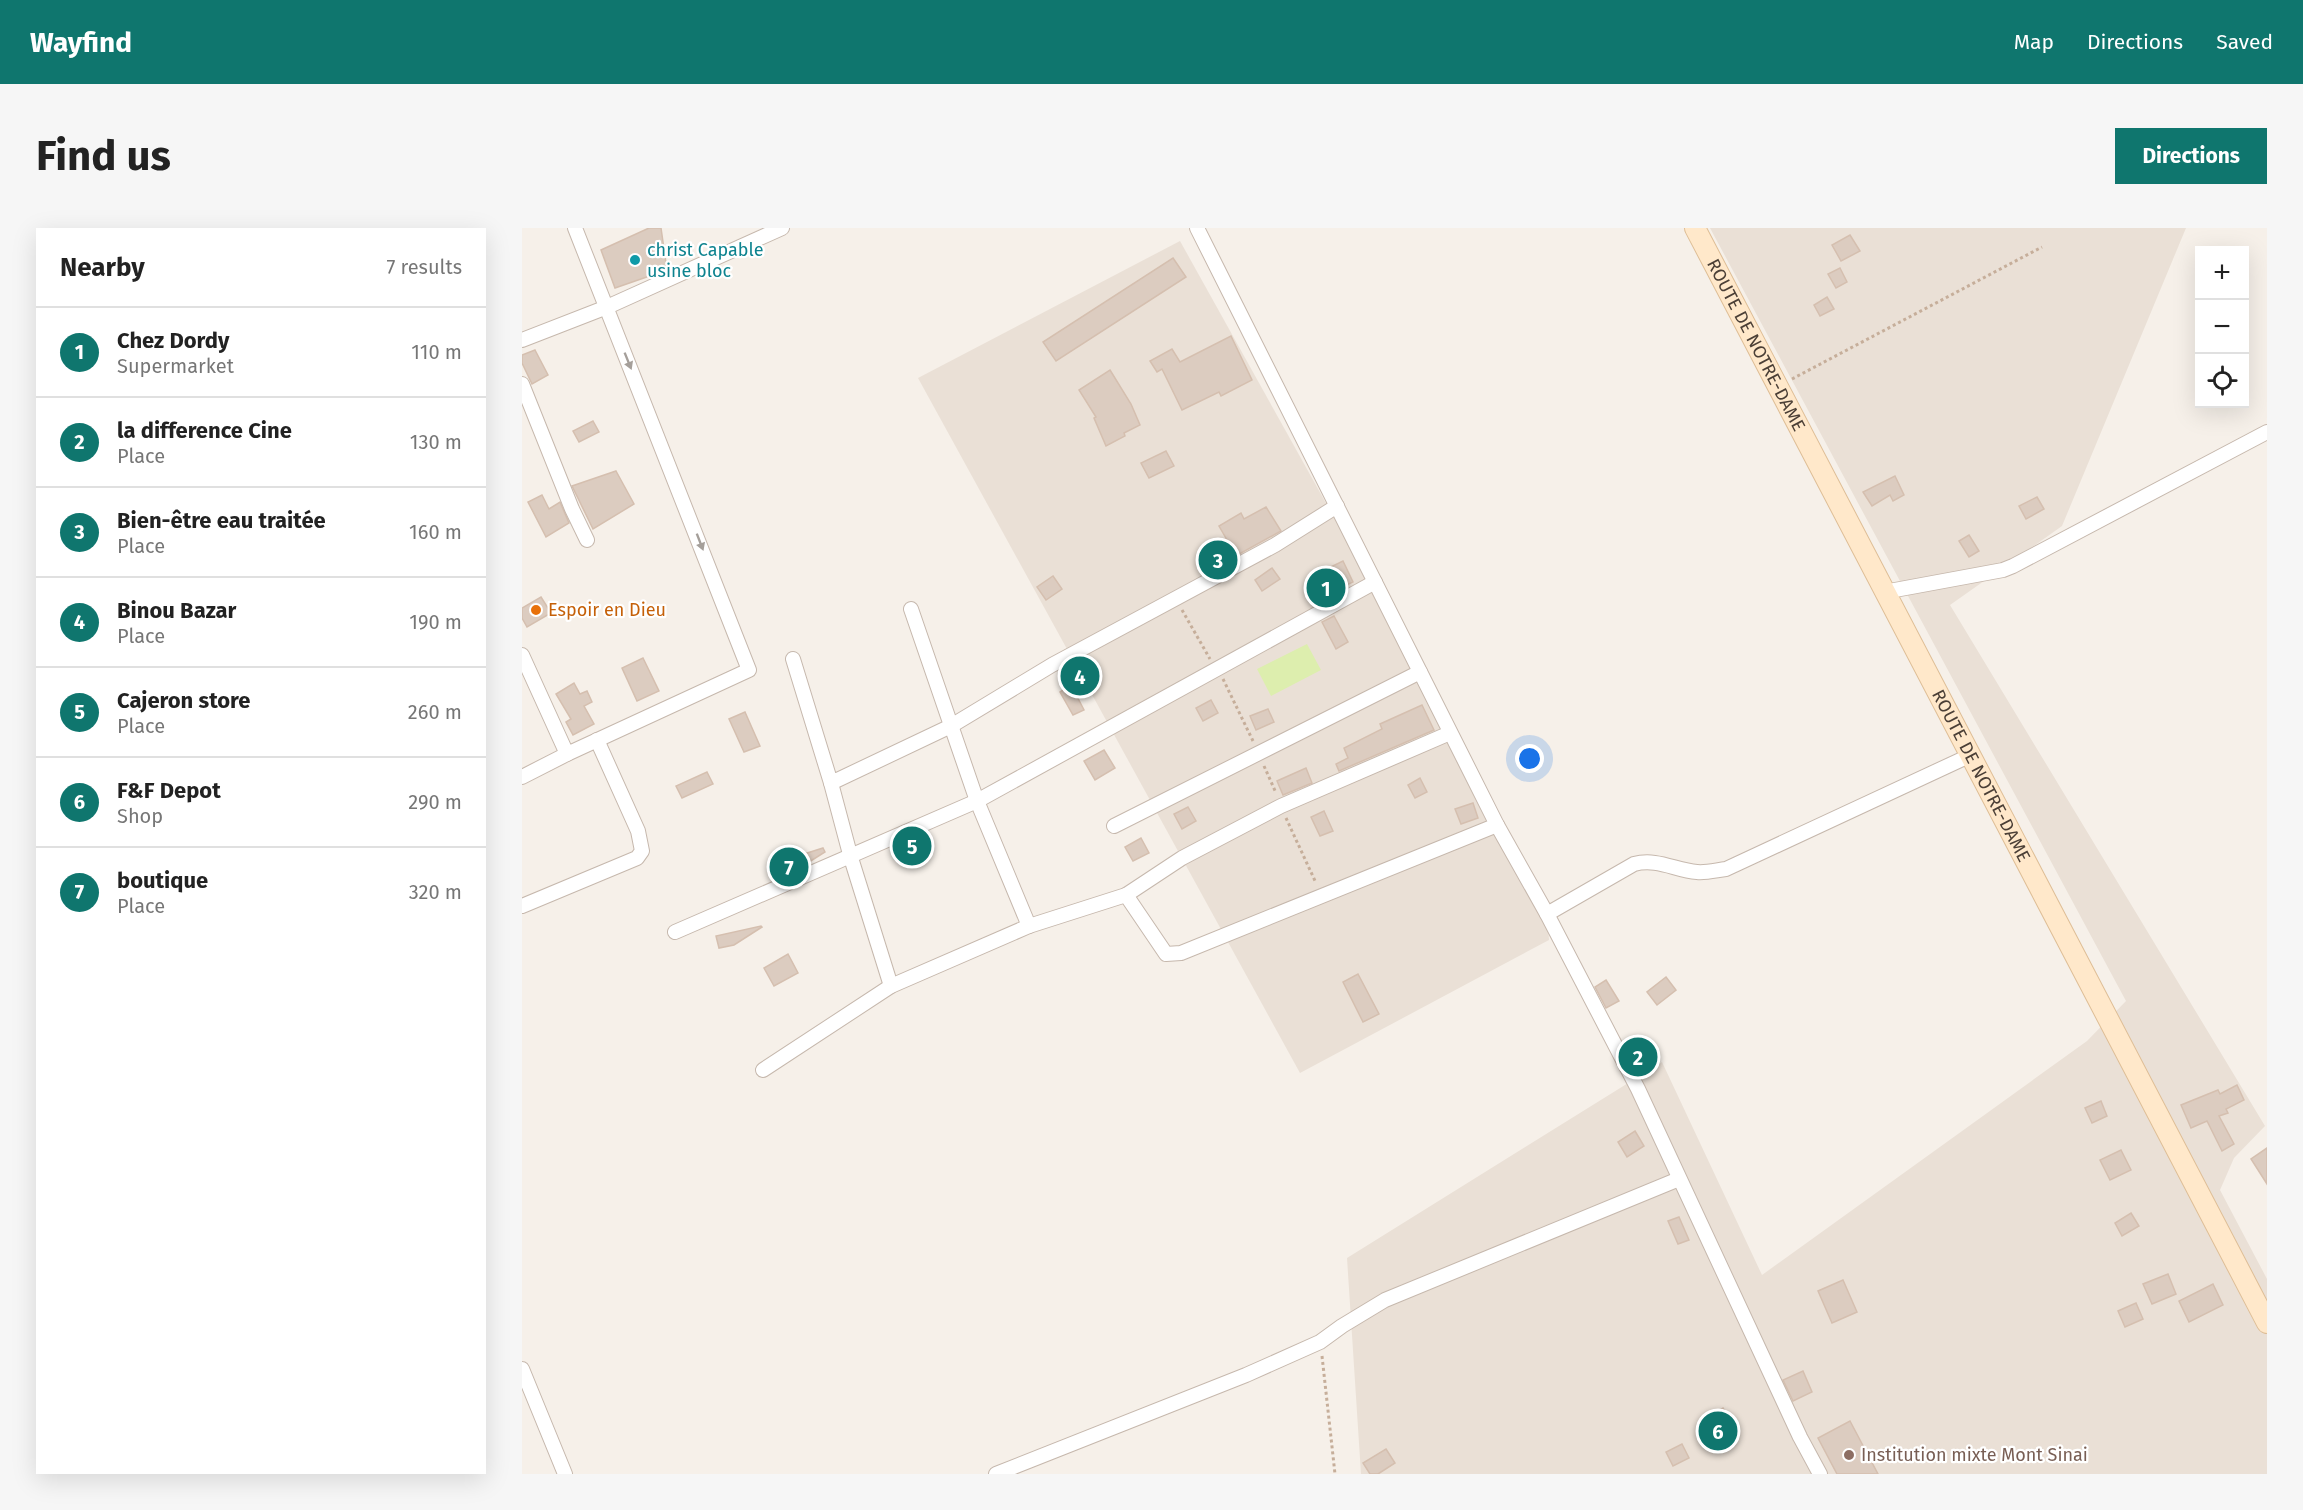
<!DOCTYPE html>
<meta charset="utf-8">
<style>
body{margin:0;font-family:"Fira Sans",sans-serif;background:#f6f6f6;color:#222}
.controls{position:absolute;right:18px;top:18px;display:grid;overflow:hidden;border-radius:0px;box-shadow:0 6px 24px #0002}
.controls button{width:54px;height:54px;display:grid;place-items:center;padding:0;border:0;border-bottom:2px solid #e0e0e0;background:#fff;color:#222;font:30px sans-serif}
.you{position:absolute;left:1008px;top:531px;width:21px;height:21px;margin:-15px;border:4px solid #fff;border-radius:50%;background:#1a73e8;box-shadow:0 0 0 9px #1a73e833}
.badge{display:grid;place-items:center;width:39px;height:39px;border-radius:50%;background:#0f766e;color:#fff;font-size:20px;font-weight:700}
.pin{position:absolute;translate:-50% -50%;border:3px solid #fff;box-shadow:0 2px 6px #0006}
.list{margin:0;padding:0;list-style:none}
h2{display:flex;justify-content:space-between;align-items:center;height:78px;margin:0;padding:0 24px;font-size:26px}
h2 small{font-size:20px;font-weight:400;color:#767676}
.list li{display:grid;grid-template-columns:39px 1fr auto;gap:18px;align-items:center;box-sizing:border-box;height:90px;padding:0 24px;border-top:2px solid #e0e0e0}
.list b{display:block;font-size:22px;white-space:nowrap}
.list p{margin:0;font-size:20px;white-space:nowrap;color:#767676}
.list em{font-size:20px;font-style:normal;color:#767676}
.icon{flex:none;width:33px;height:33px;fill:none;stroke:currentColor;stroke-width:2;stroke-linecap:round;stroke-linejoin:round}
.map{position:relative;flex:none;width:1745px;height:1246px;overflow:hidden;border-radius:0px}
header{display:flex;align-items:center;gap:36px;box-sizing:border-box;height:84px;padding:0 30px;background:#0f766e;color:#fff}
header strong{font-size:28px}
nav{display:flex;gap:33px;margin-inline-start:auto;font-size:21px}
.intro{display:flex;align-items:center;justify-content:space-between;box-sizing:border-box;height:144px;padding:0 36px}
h1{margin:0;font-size:42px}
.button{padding:15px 27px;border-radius:0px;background:#0f766e;color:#fff;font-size:21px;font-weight:700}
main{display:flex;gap:36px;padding:0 36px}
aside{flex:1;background:#fff;border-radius:0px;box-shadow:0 6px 24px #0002}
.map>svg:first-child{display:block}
.residential{fill:#eae0d6}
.green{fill:#ddeeae}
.building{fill:#dcccc0;stroke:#d5bfaf;stroke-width:1.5}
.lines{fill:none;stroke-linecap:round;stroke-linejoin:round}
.street-casing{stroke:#c6b8ad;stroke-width:16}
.secondary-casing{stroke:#debe96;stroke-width:22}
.path{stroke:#c6ae9a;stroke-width:3;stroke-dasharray:3 3;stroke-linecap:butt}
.street{stroke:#fff;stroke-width:14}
.secondary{stroke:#ffe8ca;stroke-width:20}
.oneway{fill:#a59f9a}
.culture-dot{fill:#0f9aa8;stroke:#fff;stroke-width:2}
.food-dot{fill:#e8710a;stroke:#fff;stroke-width:2}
.education-dot{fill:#8d6e63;stroke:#fff;stroke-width:2}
.labels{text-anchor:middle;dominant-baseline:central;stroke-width:4.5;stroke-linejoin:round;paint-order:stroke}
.culture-label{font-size:18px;fill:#0d838f;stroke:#fff;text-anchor:start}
.street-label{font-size:18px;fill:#4b3f36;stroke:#fff}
.food-label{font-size:18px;fill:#c56008;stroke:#fff;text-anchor:start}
.education-label{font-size:18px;fill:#785e54;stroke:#fff;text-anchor:start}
</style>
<header>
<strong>Wayfind</strong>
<nav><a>Map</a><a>Directions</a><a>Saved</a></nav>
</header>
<div class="intro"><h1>Find us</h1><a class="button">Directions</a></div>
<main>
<aside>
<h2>Nearby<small>7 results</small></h2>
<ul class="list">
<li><span class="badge">1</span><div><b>Chez Dordy</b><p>Supermarket</p></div><em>110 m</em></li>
<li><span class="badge">2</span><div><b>la difference Cine</b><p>Place</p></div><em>130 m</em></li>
<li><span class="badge">3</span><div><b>Bien-être eau traitée</b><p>Place</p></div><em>160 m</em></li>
<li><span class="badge">4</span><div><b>Binou Bazar</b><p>Place</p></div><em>190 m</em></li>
<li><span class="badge">5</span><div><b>Cajeron store</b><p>Place</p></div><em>260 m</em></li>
<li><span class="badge">6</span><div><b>F&amp;F Depot</b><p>Shop</p></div><em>290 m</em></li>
<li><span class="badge">7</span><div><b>boutique</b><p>Place</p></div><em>320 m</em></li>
</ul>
</aside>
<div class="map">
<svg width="1745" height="1246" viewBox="0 0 1745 1246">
<rect width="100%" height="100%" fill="#f6f0e9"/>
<!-- residential -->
<g class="residential">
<polygon points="1188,0 1664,0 1540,298 1428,377 1743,898 1712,930 1698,962 1745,1051 1745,1246 839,1246 825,1030 1140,834 1240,1047 1565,813 1604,773"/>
<polygon points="658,13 898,444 1025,686 1027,712 778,845 396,150"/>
</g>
<!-- green -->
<polygon class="green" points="785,416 799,442 749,468 735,441"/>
<!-- building -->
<g class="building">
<polygon points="127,0 139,0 145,42 93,60 79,22"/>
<polygon points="1328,7 1338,23 1319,33 1310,17"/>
<polygon points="651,30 664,49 534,133 521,114"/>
<polygon points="1318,40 1325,54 1314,60 1306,46"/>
<polygon points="1305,69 1312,81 1298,88 1292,77"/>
<polygon points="709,108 730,152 699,168 697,164 660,182 640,141 635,144 628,133 650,121 658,134"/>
<polygon points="13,122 26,147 10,156 0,135 0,127"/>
<polygon points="588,142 609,176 618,197 602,205 603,208 584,218 572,190 574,189 557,162"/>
<polygon points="71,193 77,204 57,214 51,203"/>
<polygon points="644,223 652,238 627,250 619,235"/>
<polygon points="94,243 112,276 71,301 50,258"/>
<polygon points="1373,248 1382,267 1371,273 1368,267 1350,278 1341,264"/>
<polygon points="20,267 27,281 38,274 47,295 24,309 6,274"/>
<polygon points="1515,269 1522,281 1504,291 1497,278"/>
<polygon points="744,279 759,303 692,340 687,328 709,319 697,298 719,285 722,291"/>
<polygon points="1447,307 1457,323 1447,329 1437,313"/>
<polygon points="821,333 831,354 814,362 815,364 805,370 794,346"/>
<polygon points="750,340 758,351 740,363 733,352"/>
<polygon points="531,348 540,361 524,372 515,359"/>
<polygon points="19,369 29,385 5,399 0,390 0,380"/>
<polygon points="812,388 826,414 814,421 800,394"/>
<polygon points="121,430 137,463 115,473 100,440"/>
<polygon points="562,437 568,452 553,458 547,443"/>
<polygon points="52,455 58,466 65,463 70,474 62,478 72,496 51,507 44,494 49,491 34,466"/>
<polygon points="549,457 562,482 551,487 538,464"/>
<polygon points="689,472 696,485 681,493 674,480"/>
<polygon points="900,477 912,502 817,543 814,536 826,530 822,520 860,501 858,496"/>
<polygon points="746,481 752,494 734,502 728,488"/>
<polygon points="223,484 238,518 222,524 207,491"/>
<polygon points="582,522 593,540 573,552 562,533"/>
<polygon points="784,540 790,555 761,567 755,553"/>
<polygon points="185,544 191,556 160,570 154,558"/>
<polygon points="898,550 905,564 893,570 886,557"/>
<polygon points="951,575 956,590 939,596 933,581"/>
<polygon points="666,579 674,593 660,601 652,586"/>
<polygon points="802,583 811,603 798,608 789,589"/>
<polygon points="619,610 627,625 611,633 603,619"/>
<polygon points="301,620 303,624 276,641 261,647 257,634"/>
<polygon points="239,698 240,699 212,717 197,720 194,708"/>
<polygon points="266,726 276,745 252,758 242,740"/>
<polygon points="836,746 857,786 841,794 821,754"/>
<polygon points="1144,749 1154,762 1135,777 1125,764"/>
<polygon points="1084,752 1097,773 1084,780 1073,759"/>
<polygon points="1117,816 1130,833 1115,840 1106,822"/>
<polygon points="1715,857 1722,872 1704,881 1706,885 1697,888 1712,916 1700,923 1685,893 1669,900 1659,877 1696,862 1698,866"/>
<polygon points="1579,873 1585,888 1570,895 1563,880"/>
<polygon points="1113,903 1122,918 1105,929 1096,914"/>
<polygon points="1745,920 1745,956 1729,931"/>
<polygon points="1599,922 1609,942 1588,952 1578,932"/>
<polygon points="1609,985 1617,998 1600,1008 1593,995"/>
<polygon points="1157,989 1167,1012 1156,1016 1146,993"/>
<polygon points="1646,1046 1654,1066 1630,1076 1621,1056"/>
<polygon points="1321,1052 1335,1084 1310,1095 1296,1063"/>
<polygon points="1691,1056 1701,1077 1667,1094 1657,1073"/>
<polygon points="1614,1075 1621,1091 1603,1099 1596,1083"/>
<polygon points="1281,1143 1290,1164 1271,1173 1261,1152"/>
<polygon points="1201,1180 1210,1195 1194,1205 1185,1190"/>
<polygon points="1328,1193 1356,1246 1315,1246 1296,1210"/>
<polygon points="1160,1216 1167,1230 1151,1238 1144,1224"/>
<polygon points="864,1221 873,1235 856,1246 848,1246 841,1235"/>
</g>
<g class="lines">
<!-- street casing -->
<g class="street-casing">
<g id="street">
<polyline points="675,0 975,597 1025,686 1116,861 1278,1209 1298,1246"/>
<polyline points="0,112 85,79 260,0"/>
<polyline points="0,156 50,281 65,312"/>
<polyline points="1362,364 1481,342 1491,338 1745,204"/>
<polyline points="389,381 455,573 507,698"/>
<polyline points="0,427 45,526 227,442 53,0"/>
<polyline points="271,431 309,555 429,498 530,437 753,317 815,278"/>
<polyline points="0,549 45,526"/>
<polyline points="309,555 329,630 369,758"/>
<polyline points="592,598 898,444"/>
<polyline points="604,667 660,630 759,578 928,505"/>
<polyline points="0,678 115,630 120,623 116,603 75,512"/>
<path d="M 1025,686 L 1112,636 C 1135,630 1153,642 1175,644 C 1184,645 1195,642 1204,641 L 1447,528"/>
<polyline points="153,704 455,573 853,354"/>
<polyline points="241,842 369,758 507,698 604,667 644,726 659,725 975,597"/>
<polyline points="0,1141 43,1246"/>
<polyline points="474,1246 724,1147 798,1114 820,1098 863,1072 1157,951"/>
</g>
</g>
<!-- secondary casing -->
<g class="secondary-casing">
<g id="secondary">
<path id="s1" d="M 1173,0 L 1745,1095"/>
</g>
</g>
<!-- path -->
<g class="path">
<polyline points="1270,151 1520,19"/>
<polyline points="660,382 688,431"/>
<polyline points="701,451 731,513"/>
<polyline points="742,538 754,565"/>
<polyline points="764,590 794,655"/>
<polyline points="800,1128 813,1246"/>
</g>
<!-- street -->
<use href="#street" class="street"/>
<!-- secondary -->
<use href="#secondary" class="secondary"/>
</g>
<!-- one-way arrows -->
<defs><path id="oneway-solid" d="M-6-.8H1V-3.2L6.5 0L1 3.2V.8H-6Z" transform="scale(1.5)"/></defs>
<g class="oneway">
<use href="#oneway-solid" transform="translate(106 133) rotate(68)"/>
<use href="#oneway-solid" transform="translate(178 314) rotate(69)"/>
</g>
<!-- markers -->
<circle class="culture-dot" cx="113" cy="32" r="6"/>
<circle class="food-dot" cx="14" cy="382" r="6"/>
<circle class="education-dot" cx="1327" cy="1227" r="6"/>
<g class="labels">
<!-- culture labels -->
<g class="culture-label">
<text x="125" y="22">christ Capable<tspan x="125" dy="21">usine bloc</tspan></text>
</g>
<!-- street labels -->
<g class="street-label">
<text stroke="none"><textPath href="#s1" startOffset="132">ROUTE DE NOTRE-DAME</textPath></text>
<text stroke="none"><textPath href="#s1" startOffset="618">ROUTE DE NOTRE-DAME</textPath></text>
</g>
<!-- food labels -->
<g class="food-label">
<text x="26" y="382">Espoir en Dieu</text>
</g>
<!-- education labels -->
<g class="education-label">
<text x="1339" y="1227">Institution mixte Mont Sinai</text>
</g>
</g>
</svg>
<div class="controls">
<button>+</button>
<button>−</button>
<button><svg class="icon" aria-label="locate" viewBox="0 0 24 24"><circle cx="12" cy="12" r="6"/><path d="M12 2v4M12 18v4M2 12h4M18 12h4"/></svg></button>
</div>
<div class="you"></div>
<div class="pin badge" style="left:804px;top:360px">1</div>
<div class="pin badge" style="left:1116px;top:829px">2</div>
<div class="pin badge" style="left:696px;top:332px">3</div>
<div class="pin badge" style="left:558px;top:448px">4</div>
<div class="pin badge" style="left:390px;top:618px">5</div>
<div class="pin badge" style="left:1196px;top:1203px">6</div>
<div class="pin badge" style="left:267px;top:639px">7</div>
</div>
</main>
